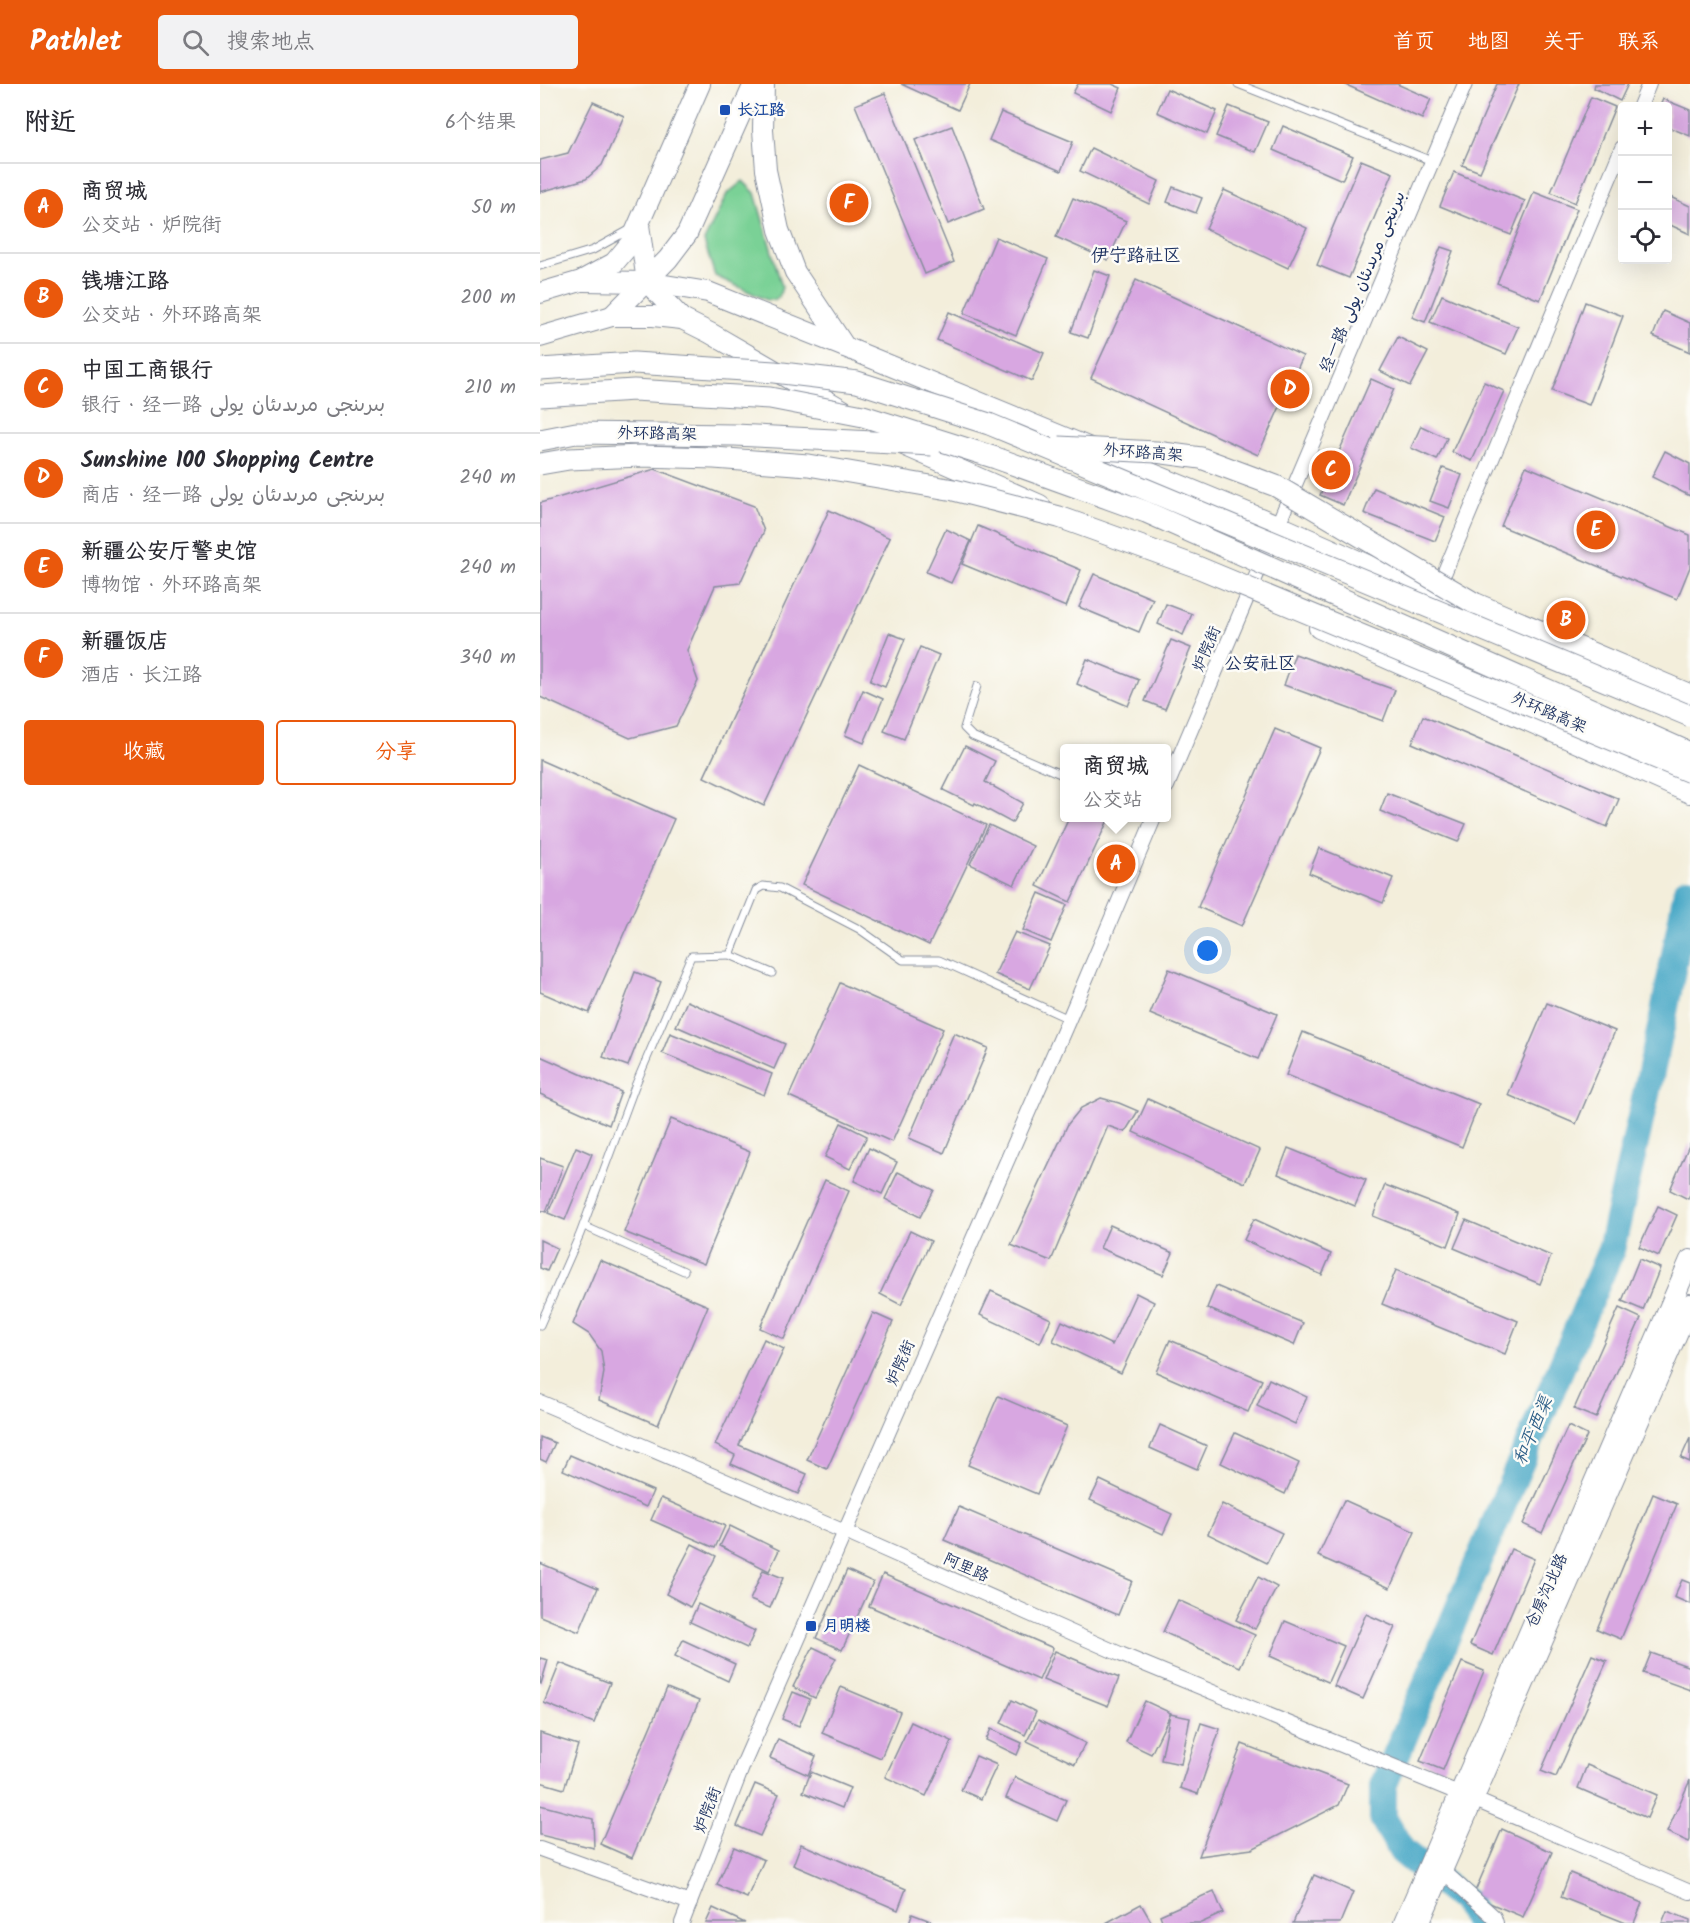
<!DOCTYPE html>
<html lang="zh">
<meta charset="utf-8">
<style>
body{margin:0;font-family:Kalam,"Playpen Sans Arabic","LXGW WenKai TC",sans-serif;background:#f2f2f3;color:#2b2b33}
.controls{position:absolute;right:18px;top:18px;display:grid;overflow:hidden;border-radius:6px;box-shadow:0 6px 24px #0002}
.controls button{width:54px;height:54px;display:grid;place-items:center;padding:0;border:0;border-bottom:2px solid #e1e1e2;background:#fff;color:#2b2b33;font:30px sans-serif}
.you{position:absolute;left:668px;top:867px;width:21px;height:21px;margin:-15px;border:4px solid #fff;border-radius:50%;background:#1a73e8;box-shadow:0 0 0 9px #1a73e833}
.badge{display:grid;place-items:center;width:39px;height:39px;border-radius:50%;background:#ea580c;color:#fff;font-size:20px;font-weight:700}
.pin{position:absolute;translate:-50% -50%;border:3px solid #fff;box-shadow:0 2px 6px #0006}
.popup{position:absolute;left:520px;top:660px;width:111px;height:78px;box-sizing:border-box;display:grid;place-content:center;border-radius:6px;background:#fff;filter:drop-shadow(0 2px 4px #0005);font-size:20px;white-space:nowrap;color:#7c7c81}
.popup b{font-size:22px;color:#2b2b33}
.popup::after{content:'';position:absolute;left:50%;top:100%;margin-left:-12px;border:12px solid transparent;border-top-color:#fff}
.list{margin:0;padding:0;list-style:none}
h2{display:flex;justify-content:space-between;align-items:center;height:78px;margin:0;padding:0 24px;font-size:26px}
h2 small{font-size:20px;font-weight:400;color:#7c7c81}
.list li{display:grid;grid-template-columns:39px 1fr auto;gap:18px;align-items:center;box-sizing:border-box;height:90px;padding:0 24px;border-top:2px solid #e1e1e2}
.list b{display:block;font-size:22px;white-space:nowrap}
.list p{margin:0;font-size:20px;white-space:nowrap;color:#7c7c81}
.list em{font-size:20px;font-style:normal;color:#7c7c81}
.actions{display:flex;gap:12px;padding:18px 24px}
.actions a{flex:1;padding:14px 0;border:2px solid #ea580c;border-radius:6px;text-align:center;font-size:21px;color:#ea580c}
.actions .main{background:#ea580c;color:#fff}
.icon{flex:none;width:33px;height:33px;fill:none;stroke:currentColor;stroke-width:2;stroke-linecap:round;stroke-linejoin:round}
.map{position:relative;flex:none;width:1150px;height:1839px;overflow:hidden}
header{display:flex;align-items:center;gap:36px;box-sizing:border-box;height:84px;padding:0 30px;background:#ea580c;color:#fff}
header strong{font-size:28px}
nav{display:flex;gap:33px;margin-inline-start:auto;font-size:21px}
.search{width:420px;height:54px;background:#f2f2f3;display:flex;align-items:center;gap:15px;box-sizing:border-box;padding:0 21px;border-radius:6px;color:#7c7c81;font-size:22px}
main{display:flex}
aside{flex:1;background:#fff}
.map>svg:first-child{display:block}
.green{fill:#7ad196;stroke:#4a807a;stroke-width:1.5}
.lines{fill:none;stroke-linecap:round;stroke-linejoin:round}
.river{stroke:#47a7c6;stroke-width:28}
.building{fill:#d8a7e1}
.service-casing{stroke:#878e9c;stroke-width:9}
.minor-casing{stroke:#878e9c;stroke-width:16}
.primary-casing{stroke:#878e9c;stroke-width:22}
.trunk-casing{stroke:#878e9c;stroke-width:23}
.service{stroke:#fff;stroke-width:7}
.minor{stroke:#fff;stroke-width:14}
.primary{stroke:#fff;stroke-width:20}
.trunk{stroke:#fff;stroke-width:21}
.trunk-bridge-casing{stroke:#878e9c;stroke-width:23;stroke-linecap:butt}
.trunk-bridge{stroke:#fff;stroke-width:21}
.transit-dot{fill:#1a4fb4;stroke:#fdfcf7;stroke-width:2}
.labels{text-anchor:middle;dominant-baseline:central;stroke-width:5;stroke-linejoin:round;paint-order:stroke}
.transit-label{font-size:16px;font-weight:bold;fill:#164399;stroke:#fdfcf7;text-anchor:start}
.street-label{font-size:16px;fill:#1b2f5e;stroke:#fdfcf7}
.neighbourhood-label{font-size:18px;fill:#1b2f5e;stroke:#fdfcf7}
.water-label{font-size:18px;font-style:italic;fill:#2d5f88;stroke:#fdfcf7}
</style>
<header>
<strong>Pathlet</strong>
<div class="search"><svg class="icon" aria-label="search" viewBox="0 0 24 24"><circle cx="10" cy="10" r="6"/><path d="M15 15l6 6"/></svg>搜索地点</div>
<nav><a>首页</a><a>地图</a><a>关于</a><a>联系</a></nav>
</header>
<main>
<aside>
<h2>附近<small>6个结果</small></h2>
<ul class="list">
<li><span class="badge">A</span><div><b>商贸城</b><p>公交站 · 炉院街</p></div><em>50 m</em></li>
<li><span class="badge">B</span><div><b>钱塘江路</b><p>公交站 · 外环路高架</p></div><em>200 m</em></li>
<li><span class="badge">C</span><div><b>中国工商银行</b><p>银行 · 经一路 بىرىنجى مرىدىئان يولى</p></div><em>210 m</em></li>
<li><span class="badge">D</span><div><b>Sunshine 100 Shopping Centre</b><p>商店 · 经一路 بىرىنجى مرىدىئان يولى</p></div><em>240 m</em></li>
<li><span class="badge">E</span><div><b>新疆公安厅警史馆</b><p>博物馆 · 外环路高架</p></div><em>240 m</em></li>
<li><span class="badge">F</span><div><b>新疆饭店</b><p>酒店 · 长江路</p></div><em>340 m</em></li>
</ul>
<div class="actions"><a class="main">收藏</a><a>分享</a></div>
</aside>
<div class="map">
<svg width="1150" height="1839" viewBox="0 0 1150 1839">
<rect width="100%" height="100%" fill="#fdfcf7"/>
<filter id="ink" filterUnits="userSpaceOnUse"><feTurbulence type="fractalNoise" baseFrequency=".0167" numOctaves="2"/><feDisplacementMap in="SourceGraphic" scale="12" xChannelSelector="R" yChannelSelector="G"/><feConvolveMatrix kernelMatrix="1 2 1 2 8 2 1 2 1" color-interpolation-filters="sRGB"/></filter>
<filter id="wash" filterUnits="userSpaceOnUse"><feTurbulence type="fractalNoise" baseFrequency=".008" numOctaves="4" result="noise"/><feDisplacementMap in="SourceGraphic" scale="24" xChannelSelector="R" yChannelSelector="G"/><feGaussianBlur stdDeviation="1.35" result="paint"/><feColorMatrix in="noise" values="0 0 0 0 0 0 0 0 0 0 0 0 0 0 0 0 0 1.4 0 .05"/><feComposite in="paint" operator="in"/></filter>
<g filter="url(#wash)">
<rect width="100%" height="100%" fill="#f3eedb"/>
<!-- green -->
<polygon class="green" points="203,97 215,109 242,203 239,213 234,216 227,216 175,192 164,157 187,110"/>
<g class="lines">
<!-- river -->
<polyline class="river" points="940,1839 924,1817 862,1767 843,1734 843,1702 1071,1166 1122,939 1147,807"/>
</g>
<g id="blocks">
<!-- building -->
<g class="building">
<polygon points="361,0 430,0 418,26"/>
<polygon points="538,0 572,0 581,4 571,27 533,9"/>
<polygon points="804,0 857,0 891,15 882,35"/>
<polygon points="957,0 979,0 940,88 922,81"/>
<polygon points="1055,0 1088,0 1080,17 1054,4"/>
<polygon points="627,5 677,27 667,50 617,28"/>
<polygon points="345,9 414,178 385,190 315,21"/>
<polygon points="1051,13 1075,23 1035,119 1011,108"/>
<polygon points="1123,15 1150,26 1150,52 1128,43 1128,22 1120,22"/>
<polygon points="53,18 84,32 62,81 46,95 0,108 0,76 28,69"/>
<polygon points="689,22 728,38 715,68 676,52"/>
<polygon points="461,28 533,58 521,87 449,56"/>
<polygon points="412,42 444,125 408,140 375,56"/>
<polygon points="743,42 813,72 802,96 733,66"/>
<polygon points="551,64 619,97 609,120 540,87"/>
<polygon points="821,76 853,89 809,194 777,181"/>
<polygon points="914,88 985,117 971,151 900,122"/>
<polygon points="633,103 662,114 656,129 627,118"/>
<polygon points="684,106 767,144 748,184 666,145"/>
<polygon points="994,108 1037,125 1000,216 957,199"/>
<polygon points="1128,112 1150,122 1150,150 1128,140"/>
<polygon points="533,114 586,137 568,176 516,153"/>
<polygon points="456,153 508,175 476,251 424,229"/>
<polygon points="901,163 913,167 885,238 872,233"/>
<polygon points="554,186 570,192 548,254 531,248"/>
<polygon points="596,196 763,272 718,371 551,294"/>
<polygon points="902,211 978,243 966,270 890,238"/>
<polygon points="1045,218 1083,232 1049,321 1012,307"/>
<polygon points="1123,227 1150,239 1150,268 1113,252"/>
<polygon points="409,228 504,269 492,297 397,256"/>
<polygon points="858,253 888,268 870,302 840,287"/>
<polygon points="831,295 854,305 803,421 780,411"/>
<polygon points="944,298 964,307 932,377 912,368"/>
<polygon points="881,342 907,354 897,376 871,364"/>
<polygon points="1125,367 1150,380 1150,412 1112,393"/>
<polygon points="986,382 1150,451 1150,483 1137,515 961,442"/>
<polygon points="903,384 922,391 909,424 890,417"/>
<polygon points="115,385 214,422 224,447 200,499 175,502 147,566 158,597 136,642 90,654 0,613 0,419"/>
<polygon points="834,404 905,433 895,457 824,429"/>
<polygon points="289,426 350,454 224,722 164,693"/>
<polygon points="438,442 541,486 526,523 422,480"/>
<polygon points="406,445 431,457 411,499 386,488"/>
<polygon points="554,490 613,515 599,548 539,523"/>
<polygon points="626,520 652,530 643,551 618,540"/>
<polygon points="349,549 365,555 345,603 330,597"/>
<polygon points="631,556 651,564 625,625 605,617"/>
<polygon points="380,563 399,571 364,655 344,647"/>
<polygon points="755,570 855,606 843,637 744,601"/>
<polygon points="547,575 599,596 588,622 537,600"/>
<polygon points="323,606 343,615 324,659 305,651"/>
<polygon points="883,632 1079,715 1067,743 872,659"/>
<polygon points="735,645 780,664 702,842 658,823"/>
<polygon points="425,662 455,677 445,698 483,719 472,739 435,719 434,721 403,706"/>
<polygon points="0,676 134,735 49,929 0,908"/>
<polygon points="319,681 446,741 389,861 262,801"/>
<polygon points="847,709 926,740 918,758 840,727"/>
<polygon points="529,734 569,734 530,818 497,802"/>
<polygon points="449,741 493,762 474,801 430,780"/>
<polygon points="779,764 853,794 843,819 769,789"/>
<polygon points="499,809 527,821 511,858 483,846"/>
<polygon points="475,848 510,862 490,905 455,890"/>
<polygon points="629,885 737,930 718,975 610,930"/>
<polygon points="95,888 121,898 88,982 63,973"/>
<polygon points="300,899 403,945 352,1058 249,1012"/>
<polygon points="147,917 245,960 234,985 136,942"/>
<polygon points="1007,919 1075,947 1036,1040 968,1011"/>
<polygon points="763,948 939,1020 922,1063 746,991"/>
<polygon points="130,949 232,990 224,1011 122,969"/>
<polygon points="414,949 448,964 404,1069 369,1054"/>
<polygon points="0,972 81,1008 69,1041 0,1010"/>
<polygon points="561,1014 579,1019 598,1027 585,1048 568,1042 511,1177 471,1161 528,1040 541,1024"/>
<polygon points="608,1015 720,1066 705,1099 593,1048"/>
<polygon points="131,1035 210,1068 164,1180 84,1148"/>
<polygon points="301,1039 327,1052 310,1085 285,1073"/>
<polygon points="1150,1059 1150,1110 1148,1115 1130,1106"/>
<polygon points="36,1063 52,1070 25,1136 8,1129"/>
<polygon points="329,1064 357,1078 342,1110 314,1097"/>
<polygon points="748,1064 826,1096 815,1122 738,1090"/>
<polygon points="0,1074 23,1082 6,1128 0,1126"/>
<polygon points="358,1088 394,1106 380,1133 345,1115"/>
<polygon points="285,1096 309,1107 244,1255 220,1244"/>
<polygon points="845,1101 920,1130 908,1162 833,1132"/>
<polygon points="1118,1122 1137,1131 1119,1172 1099,1163"/>
<polygon points="714,1135 791,1170 782,1191 704,1156"/>
<polygon points="926,1136 1011,1172 1000,1200 914,1164"/>
<polygon points="570,1141 633,1169 623,1191 560,1164"/>
<polygon points="370,1147 391,1157 361,1221 340,1210"/>
<polygon points="0,1156 17,1164 7,1187 0,1184"/>
<polygon points="1099,1175 1120,1184 1103,1226 1082,1217"/>
<polygon points="60,1176 168,1222 118,1341 59,1316 64,1288 61,1267 49,1250 33,1240"/>
<polygon points="856,1186 978,1237 965,1270 842,1220"/>
<polygon points="676,1202 763,1239 754,1261 667,1224"/>
<polygon points="451,1207 511,1235 500,1259 440,1231"/>
<polygon points="596,1209 614,1218 581,1289 513,1257 522,1237 572,1261"/>
<polygon points="1079,1224 1101,1234 1056,1334 1034,1325"/>
<polygon points="333,1229 353,1238 287,1385 267,1376"/>
<polygon points="224,1255 244,1265 199,1361 267,1390 258,1410 191,1380 195,1371 175,1361"/>
<polygon points="630,1256 722,1296 708,1328 616,1288"/>
<polygon points="729,1295 767,1313 755,1340 717,1322"/>
<polygon points="458,1312 527,1342 497,1410 428,1381"/>
<polygon points="620,1341 667,1362 657,1385 610,1364"/>
<polygon points="1028,1342 1047,1351 1002,1449 983,1440"/>
<polygon points="695,1349 759,1379 745,1410 681,1379"/>
<polygon points="0,1353 15,1359 6,1378 0,1375"/>
<polygon points="1150,1354 1150,1378 1141,1374"/>
<polygon points="30,1371 113,1407 106,1423 23,1386"/>
<polygon points="560,1396 632,1430 623,1450 550,1416"/>
<polygon points="1113,1410 1137,1420 1081,1555 1057,1545"/>
<polygon points="121,1414 185,1442 175,1464 111,1436"/>
<polygon points="804,1416 875,1448 850,1504 778,1472"/>
<polygon points="682,1420 742,1449 727,1479 668,1450"/>
<polygon points="419,1423 592,1497 578,1531 404,1456"/>
<polygon points="190,1442 239,1466 229,1487 180,1462"/>
<polygon points="152,1460 176,1472 150,1523 126,1510"/>
<polygon points="971,1465 994,1475 953,1571 930,1561"/>
<polygon points="0,1479 58,1504 39,1548 0,1532"/>
<polygon points="223,1486 243,1494 230,1524 210,1516"/>
<polygon points="307,1486 333,1498 302,1566 276,1554"/>
<polygon points="343,1490 513,1564 499,1596 329,1522"/>
<polygon points="718,1493 737,1503 715,1545 696,1536"/>
<polygon points="1142,1496 1150,1499 1150,1520 1134,1513"/>
<polygon points="638,1516 715,1551 700,1583 623,1548"/>
<polygon points="158,1520 215,1547 207,1564 150,1538"/>
<polygon points="826,1530 855,1543 823,1615 794,1602"/>
<polygon points="745,1537 804,1562 788,1598 730,1572"/>
<polygon points="143,1556 195,1580 188,1597 135,1572"/>
<polygon points="273,1563 296,1574 275,1614 253,1603"/>
<polygon points="515,1567 579,1594 568,1622 503,1596"/>
<polygon points="1111,1569 1150,1583 1150,1606 1103,1589"/>
<polygon points="1052,1571 1067,1577 1016,1693 1001,1687"/>
<polygon points="0,1574 8,1576 1,1600 0,1599"/>
<polygon points="922,1578 944,1587 903,1686 880,1677"/>
<polygon points="20,1579 70,1599 54,1639 4,1619"/>
<polygon points="301,1603 360,1628 341,1674 282,1649"/>
<polygon points="127,1604 159,1617 92,1774 60,1760"/>
<polygon points="253,1608 270,1615 259,1642 242,1635"/>
<polygon points="472,1616 496,1628 485,1651 461,1639"/>
<polygon points="605,1617 631,1629 611,1670 586,1658"/>
<polygon points="630,1630 650,1634 641,1680 621,1676"/>
<polygon points="498,1636 545,1659 535,1680 487,1657"/>
<polygon points="371,1638 412,1657 386,1712 345,1693"/>
<polygon points="661,1639 680,1645 658,1710 640,1704"/>
<polygon points="451,1645 482,1659 477,1671 446,1656"/>
<polygon points="0,1649 38,1661 24,1705 0,1698"/>
<polygon points="238,1655 276,1672 268,1691 230,1674"/>
<polygon points="702,1660 808,1700 799,1721 712,1765 659,1772"/>
<polygon points="436,1672 457,1681 441,1715 421,1706"/>
<polygon points="1047,1681 1117,1711 1107,1734 1038,1704"/>
<polygon points="271,1688 310,1704 302,1724 263,1708"/>
<polygon points="475,1693 526,1716 517,1737 466,1714"/>
<polygon points="1150,1696 1150,1756 1149,1758 1127,1748"/>
<polygon points="215,1700 239,1710 220,1752 197,1742"/>
<polygon points="0,1721 53,1735 54,1764 0,1751"/>
<polygon points="962,1745 1012,1768 983,1833 933,1812"/>
<polygon points="261,1760 366,1805 358,1826 253,1781"/>
<polygon points="194,1763 224,1776 207,1814 177,1801"/>
<polygon points="1030,1789 1102,1819 1094,1839 1086,1839 1021,1813"/>
<polygon points="774,1791 813,1808 800,1839 753,1839"/>
<polygon points="674,1807 683,1829 661,1839 623,1839 620,1831"/>
<polygon points="601,1820 612,1839 566,1839"/>
<polygon points="173,1824 205,1839 166,1839"/>
<polygon points="1127,1827 1150,1836 1150,1839 1122,1839"/>
<polygon points="372,1830 396,1839 369,1839"/>
</g>
</g>
</g>
<g filter="url(#ink)">
<use href="#blocks" fill-opacity="0" stroke="#878e9c" stroke-width="1.5"/>
<g class="lines">
<!-- service casing -->
<g class="service-casing">
<g id="service">
<polyline points="698,0 892,77"/>
<polyline points="0,182 53,166 91,145"/>
<polyline points="437,602 424,644 432,652 525,692"/>
<polyline points="232,889 190,871 216,806 223,802 240,804 319,845 363,876 399,876 529,935"/>
<polyline points="44,1142 144,1187"/>
<polyline points="0,1241 40,1150 95,1002 151,872 190,871"/>
</g>
</g>
<!-- minor casing -->
<g class="minor-casing">
<g id="minor">
<polyline points="1100,22 1109,0"/>
<polyline points="898,504 1082,64"/>
<polyline points="627,702 925,0"/>
<polyline points="0,1318 305,1448 580,1570 933,1715 1150,1808"/>
<polyline points="0,1765 150,1819"/>
<polyline points="902,1786 954,1833 956,1839"/>
<polyline points="142,1839 203,1681 529,935 614,734"/>
</g>
</g>
<!-- primary casing -->
<g class="primary-casing">
<g id="primary">
<polyline points="224,0 223,46 226,86 239,146 255,188 305,263 737,441 940,531"/>
<polyline points="99,141 107,198 142,235"/>
<polyline points="43,197 107,198 168,208 305,263"/>
<polyline points="0,209 41,197 74,179 90,160 160,0"/>
<polyline points="72,232 128,175 147,150 214,0"/>
<polyline points="0,253 72,232 113,232 142,235 170,249 303,326"/>
<polyline points="359,359 500,421"/>
<polyline points="779,544 1150,709"/>
<polyline points="864,1839 1150,1176"/>
<polyline points="879,1839 1150,1220"/>
</g>
</g>
<!-- trunk casing -->
<g class="trunk-casing">
<polyline id="trunk" points="934,519 1150,611"/>
</g>
<!-- service -->
<use href="#service" class="service"/>
<!-- minor -->
<use href="#minor" class="minor"/>
<!-- primary -->
<use href="#primary" class="primary"/>
<!-- trunk -->
<use href="#trunk" class="trunk"/>
<!-- trunk-bridge casing -->
<g class="trunk-bridge-casing">
<g id="trunk-bridge">
<polyline points="0,285 94,279 234,288 317,298 449,340 1150,632"/>
<polyline points="0,312 94,306 230,314 323,332 456,374 606,428 1150,669"/>
<polyline points="0,356 36,349 195,351 392,361"/>
<polyline points="519,363 616,368 661,374 736,402 934,519"/>
<polyline points="0,380 29,375 101,372 174,374 268,381 414,406 519,433 655,482 1150,688"/>
</g>
</g>
<!-- trunk-bridge -->
<use href="#trunk-bridge" class="trunk-bridge"/>
</g>
</g>
<!-- markers -->
<g class="transit-dot">
<rect x="179" y="20" width="12" height="12" rx="3"/>
<rect x="265" y="1536" width="12" height="12" rx="3"/>
</g>
<g class="labels">
<!-- transit labels -->
<g class="transit-label">
<text x="197" y="26">长江路</text>
<text x="283" y="1542">月明楼</text>
</g>
<!-- street labels -->
<g class="street-label">
<text transform="translate(823 198) rotate(-67)">经一路 بىرىنجى مرىدىئان يولى</text>
<text transform="translate(117 350) rotate(1)">外环路高架</text>
<text transform="translate(603 369) rotate(4)">外环路高架</text>
<text transform="translate(667 565) rotate(-67)">炉院街</text>
<text transform="translate(1009 629) rotate(23)">外环路高架</text>
<text transform="translate(361 1279) rotate(-66)">炉院街</text>
<text transform="translate(426 1484) rotate(24)">阿里路</text>
<text transform="translate(1007 1507) rotate(-66)">仓房沟北路</text>
<text transform="translate(168 1726) rotate(-69)">炉院街</text>
</g>
<!-- neighbourhood labels -->
<g class="neighbourhood-label">
<text x="596" y="172">伊宁路社区</text>
<text x="720" y="580">公安社区</text>
</g>
<!-- water labels -->
<g class="water-label">
<text transform="translate(994 1347) rotate(-67)">和平西渠</text>
</g>
</g>
</svg>
<div class="controls">
<button>+</button>
<button>−</button>
<button><svg class="icon" aria-label="locate" viewBox="0 0 24 24"><circle cx="12" cy="12" r="6"/><path d="M12 2v4M12 18v4M2 12h4M18 12h4"/></svg></button>
</div>
<div class="you"></div>
<div class="pin badge" style="left:576px;top:780px">A</div>
<div class="popup"><b>商贸城</b>公交站</div>
<div class="pin badge" style="left:1026px;top:536px">B</div>
<div class="pin badge" style="left:791px;top:386px">C</div>
<div class="pin badge" style="left:750px;top:305px">D</div>
<div class="pin badge" style="left:1056px;top:446px">E</div>
<div class="pin badge" style="left:309px;top:119px">F</div>
</div>
</main>
